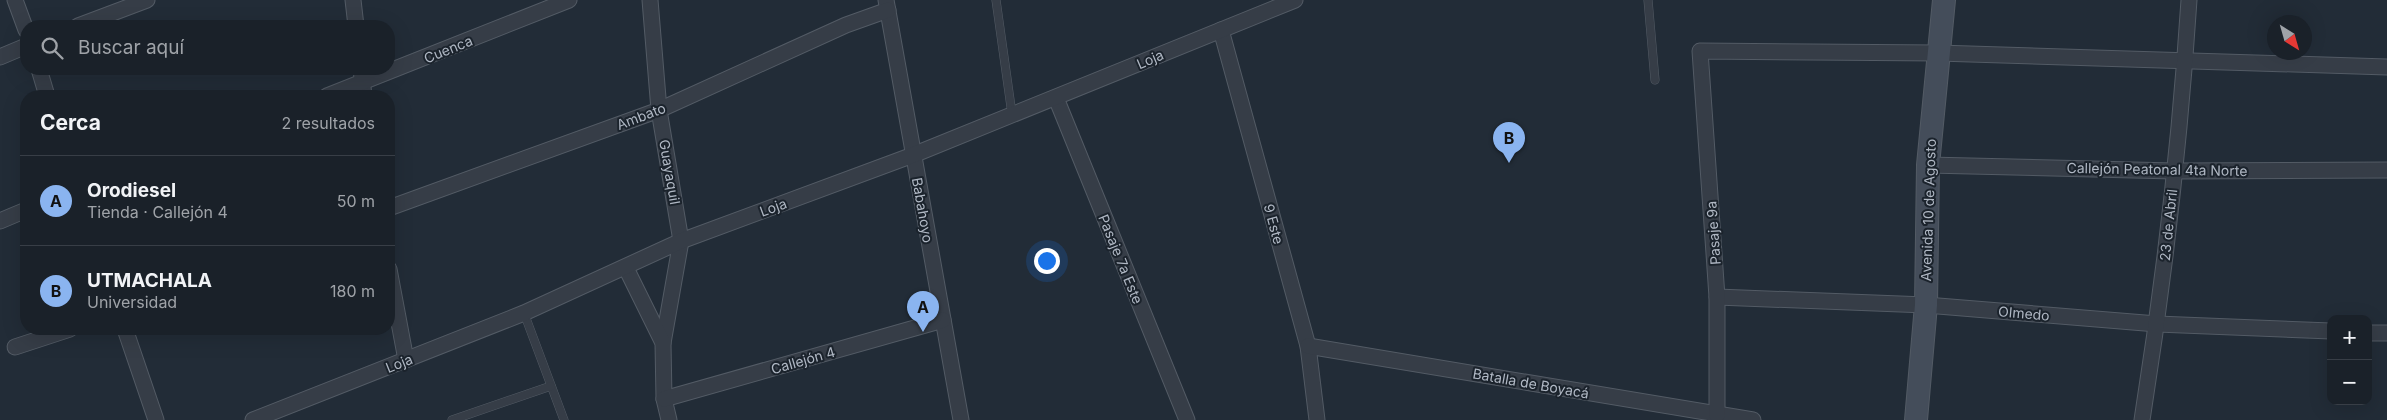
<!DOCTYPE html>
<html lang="es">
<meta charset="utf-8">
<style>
body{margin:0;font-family:Inter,sans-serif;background:#232931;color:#f1f3f6}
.controls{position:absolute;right:15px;bottom:15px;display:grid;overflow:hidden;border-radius:10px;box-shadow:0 5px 20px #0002}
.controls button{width:45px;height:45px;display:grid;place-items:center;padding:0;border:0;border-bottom:1px solid #383e46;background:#1a2129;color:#f1f3f6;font:25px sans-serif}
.compass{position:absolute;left:2267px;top:15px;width:45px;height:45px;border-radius:50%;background:#1a2129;box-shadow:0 5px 20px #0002;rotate:143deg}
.you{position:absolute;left:1046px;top:260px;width:18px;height:18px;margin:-12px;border:4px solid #fff;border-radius:50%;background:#1a73e8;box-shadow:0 0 0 8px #1a73e833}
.badge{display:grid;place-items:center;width:32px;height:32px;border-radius:50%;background:#8ab4f0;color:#111;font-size:16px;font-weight:700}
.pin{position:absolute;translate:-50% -41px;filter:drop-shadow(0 1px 2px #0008)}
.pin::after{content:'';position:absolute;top:26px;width:18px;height:15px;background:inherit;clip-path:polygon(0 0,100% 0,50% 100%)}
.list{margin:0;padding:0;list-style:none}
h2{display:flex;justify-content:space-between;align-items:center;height:65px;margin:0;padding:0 20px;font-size:21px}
h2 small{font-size:16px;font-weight:400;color:#9fa3a8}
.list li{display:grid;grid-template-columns:32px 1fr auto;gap:15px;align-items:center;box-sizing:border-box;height:90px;padding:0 20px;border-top:1px solid #383e46}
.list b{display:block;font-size:19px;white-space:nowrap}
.list p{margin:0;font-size:16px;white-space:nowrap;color:#9fa3a8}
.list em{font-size:16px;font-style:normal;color:#9fa3a8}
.icon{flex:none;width:28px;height:28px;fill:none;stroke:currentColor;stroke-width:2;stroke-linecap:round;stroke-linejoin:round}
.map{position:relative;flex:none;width:2387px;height:420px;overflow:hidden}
.search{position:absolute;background:#1a2129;box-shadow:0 5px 20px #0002;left:20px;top:20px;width:375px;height:55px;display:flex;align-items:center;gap:12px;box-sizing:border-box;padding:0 18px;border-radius:20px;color:#9fa3a8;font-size:19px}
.panel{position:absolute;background:#1a2129;box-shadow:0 5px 20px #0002;left:20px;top:90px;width:375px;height:245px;border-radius:20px}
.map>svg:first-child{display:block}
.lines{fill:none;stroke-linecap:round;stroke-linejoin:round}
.lane-casing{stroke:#535b65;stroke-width:9}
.street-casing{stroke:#535b65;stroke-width:17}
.secondary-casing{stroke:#535b65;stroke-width:24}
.lane{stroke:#363d47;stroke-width:8}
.street{stroke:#363d47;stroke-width:15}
.secondary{stroke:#444d5a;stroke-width:22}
.labels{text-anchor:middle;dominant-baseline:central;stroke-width:4;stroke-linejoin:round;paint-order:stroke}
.street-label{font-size:14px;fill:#b0b8c4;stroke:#1b232c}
</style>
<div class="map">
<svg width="2387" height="420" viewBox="0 0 2387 420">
<rect width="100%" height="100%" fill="#222c37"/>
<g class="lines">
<!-- lane casing -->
<g class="lane-casing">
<g id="lane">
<polyline points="996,0 1012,114"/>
<polyline points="1648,0 1655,80"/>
<polyline points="524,313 564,420"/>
<polyline points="452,420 551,386"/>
</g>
</g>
<!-- street casing -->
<g class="street-casing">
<g id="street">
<polyline points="15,0 26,30"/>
<polyline points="353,0 356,26"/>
<polyline points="650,0 659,110 681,241 663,343"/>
<polyline points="886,0 961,420"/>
<polyline points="78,26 147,0"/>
<polyline points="1221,30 1308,346 1317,420"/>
<polyline points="0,57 26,46"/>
<polyline points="39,69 47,96"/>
<polyline points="361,69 364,96"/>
<polyline points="327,96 569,0"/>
<polyline points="1056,98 1187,420"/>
<polyline points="1928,165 2174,171 2387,170"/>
<polyline points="389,208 659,110 846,25 888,10"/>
<polyline points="0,221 26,210"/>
<polyline points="626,268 663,343 664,399 669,420"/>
<polyline points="389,269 406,360"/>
<polyline points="1717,297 1926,305 2157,324 2331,331"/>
<polyline points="125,329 156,420"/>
<polyline points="2368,333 2387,333"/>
<polyline points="1308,346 1753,420"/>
<polyline points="15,347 70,329"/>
<polyline points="664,399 943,320"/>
<polyline points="1717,415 1717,297 1700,51 1938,53 2387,67"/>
<polyline points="253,420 524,313 681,241 913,155 1295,0"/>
<path d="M 2142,420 C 2164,281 2180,141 2189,0"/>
</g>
</g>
<!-- secondary casing -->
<g class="secondary-casing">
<polyline id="secondary" points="1916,420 1926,305 1928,165 1944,0"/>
</g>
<!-- lane -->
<use href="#lane" class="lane"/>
<!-- street -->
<use href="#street" class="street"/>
<!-- secondary -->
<use href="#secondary" class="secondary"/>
</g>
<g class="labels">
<!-- street labels -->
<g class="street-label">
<text transform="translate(448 49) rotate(-22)">Cuenca</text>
<text transform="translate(1150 59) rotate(-23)">Loja</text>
<text transform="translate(641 116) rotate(-21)">Ambato</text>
<text transform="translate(2157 169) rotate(1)">Callejón Peatonal 4ta Norte</text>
<text transform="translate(670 172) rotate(80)">Guayaquil</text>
<text transform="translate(773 207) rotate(-20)">Loja</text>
<text transform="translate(923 210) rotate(80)">Babahoyo</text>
<text transform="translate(1928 210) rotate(-88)">Avenida 10 de Agosto</text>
<text transform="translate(1274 224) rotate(75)">9 Este</text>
<text transform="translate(2168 225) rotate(-84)">23 de Abril</text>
<text transform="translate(1713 233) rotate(-94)">Pasaje 9a</text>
<text transform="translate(1121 259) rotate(68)">Pasaje 7a Este</text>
<text transform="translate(2024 313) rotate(5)">Olmedo</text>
<text transform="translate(803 360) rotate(-16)">Callejón 4</text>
<text transform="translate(399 363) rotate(-22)">Loja</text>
<text transform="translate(1531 383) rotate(10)">Batalla de Boyacá</text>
</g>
</g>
</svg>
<div class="controls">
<button>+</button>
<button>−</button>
</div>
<svg class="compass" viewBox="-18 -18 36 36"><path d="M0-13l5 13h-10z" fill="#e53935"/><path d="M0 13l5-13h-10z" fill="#9fa3a8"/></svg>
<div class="you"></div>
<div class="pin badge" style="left:923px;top:332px">A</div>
<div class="pin badge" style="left:1509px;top:163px">B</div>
<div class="search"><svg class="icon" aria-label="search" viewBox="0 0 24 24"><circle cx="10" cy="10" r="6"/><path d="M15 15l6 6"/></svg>Buscar aquí</div>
<section class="panel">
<h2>Cerca<small>2 resultados</small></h2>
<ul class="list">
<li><span class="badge">A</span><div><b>Orodiesel</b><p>Tienda · Callejón 4</p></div><em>50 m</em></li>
<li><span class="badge">B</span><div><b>UTMACHALA</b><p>Universidad</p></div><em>180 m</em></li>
</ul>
</section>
</div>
